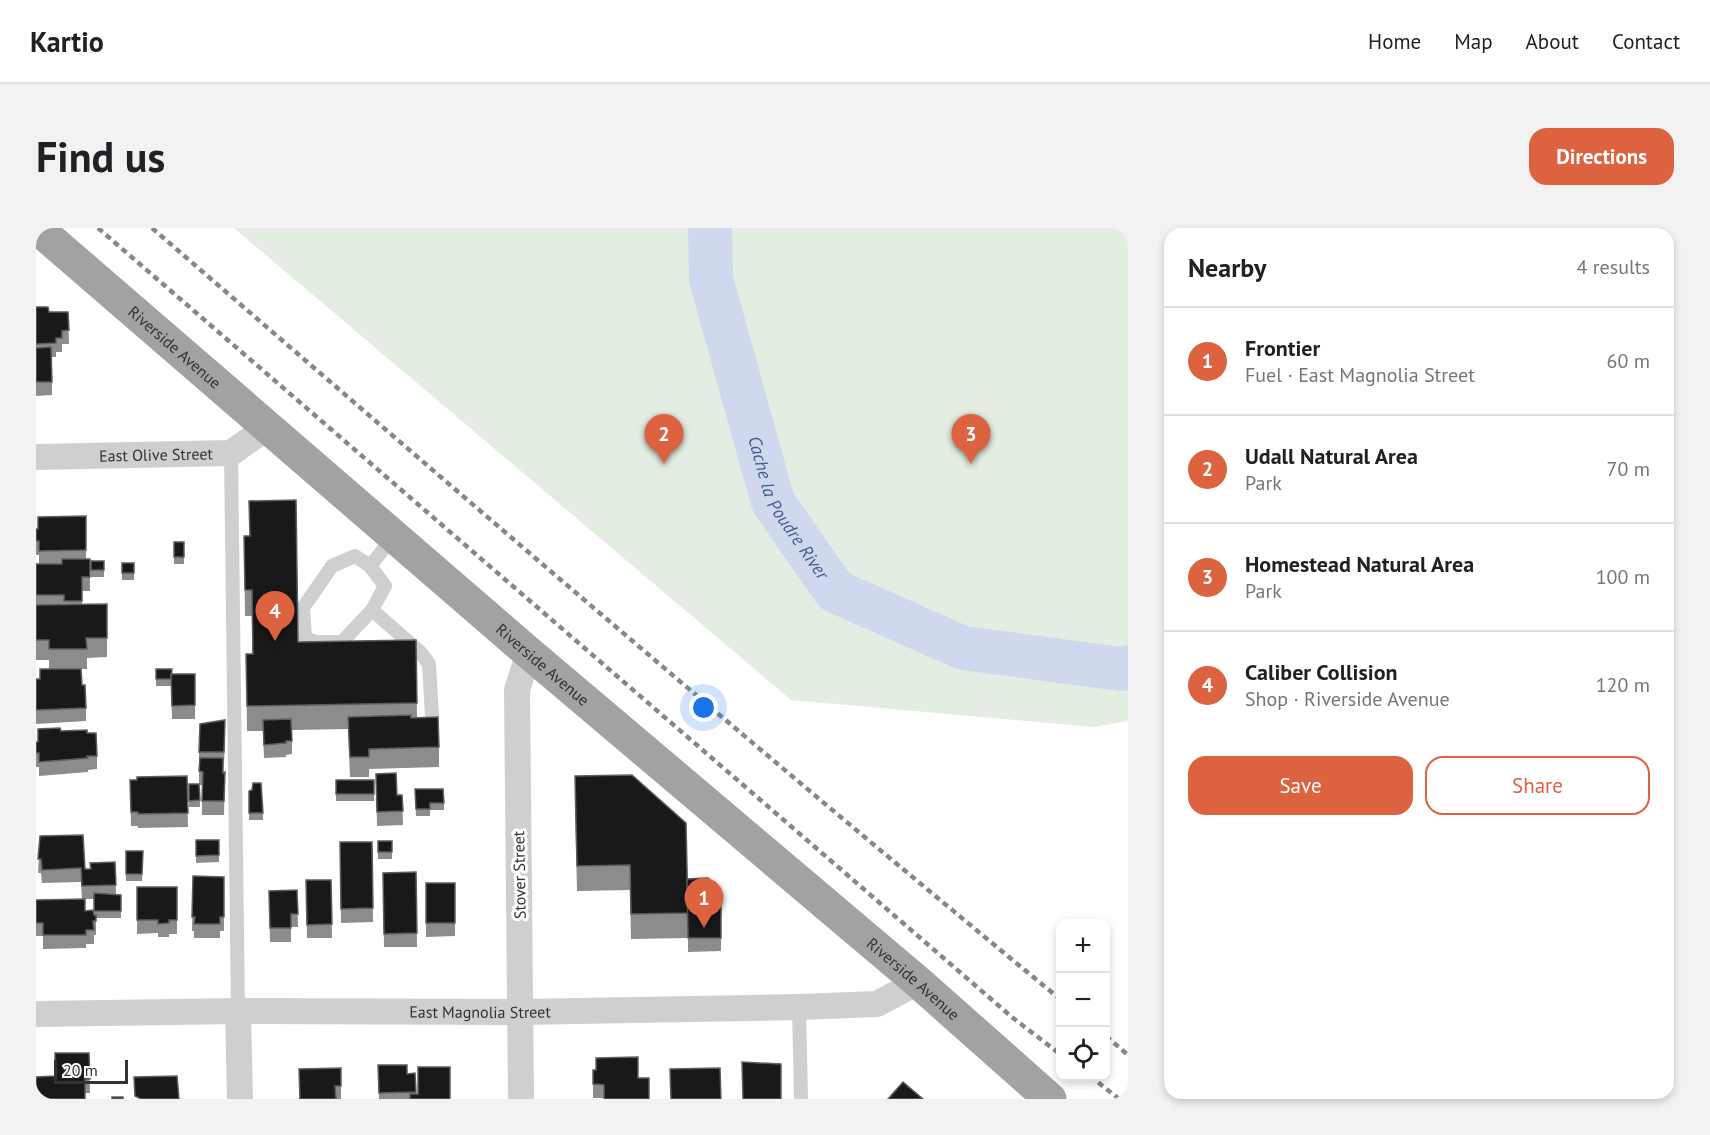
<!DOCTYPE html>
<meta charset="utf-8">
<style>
body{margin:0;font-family:"PT Sans",sans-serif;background:#f2f2f2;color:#202124}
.controls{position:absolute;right:18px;bottom:18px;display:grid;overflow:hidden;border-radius:12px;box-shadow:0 3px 9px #0003}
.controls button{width:54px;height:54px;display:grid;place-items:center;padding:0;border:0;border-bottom:2px solid #e0e0e0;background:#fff;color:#202124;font:30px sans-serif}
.scale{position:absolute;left:18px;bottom:15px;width:74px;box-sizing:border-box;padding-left:6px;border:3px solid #323232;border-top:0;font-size:16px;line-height:21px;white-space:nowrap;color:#323232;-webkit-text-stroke:4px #fff;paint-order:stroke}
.you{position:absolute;left:668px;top:480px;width:21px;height:21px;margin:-15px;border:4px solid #fff;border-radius:50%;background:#1a73e8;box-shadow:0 0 0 9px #1a73e833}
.badge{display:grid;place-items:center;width:39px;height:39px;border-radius:50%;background:#dd623f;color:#fff;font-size:20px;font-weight:700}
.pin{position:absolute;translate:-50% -50px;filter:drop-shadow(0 2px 3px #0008)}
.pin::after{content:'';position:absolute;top:32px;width:21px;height:18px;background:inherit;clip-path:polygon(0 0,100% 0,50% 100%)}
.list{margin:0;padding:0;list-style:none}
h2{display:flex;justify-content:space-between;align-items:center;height:78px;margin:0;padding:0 24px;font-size:26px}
h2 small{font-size:20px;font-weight:400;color:#757577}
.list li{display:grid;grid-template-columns:39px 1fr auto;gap:18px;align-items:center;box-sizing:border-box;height:108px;padding:0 24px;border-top:2px solid #e0e0e0}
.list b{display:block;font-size:22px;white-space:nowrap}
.list p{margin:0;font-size:20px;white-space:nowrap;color:#757577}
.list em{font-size:20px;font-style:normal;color:#757577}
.actions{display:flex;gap:12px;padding:18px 24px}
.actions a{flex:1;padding:14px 0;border:2px solid #dd623f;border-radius:18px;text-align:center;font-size:21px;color:#dd623f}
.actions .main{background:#dd623f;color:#fff}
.icon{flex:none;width:33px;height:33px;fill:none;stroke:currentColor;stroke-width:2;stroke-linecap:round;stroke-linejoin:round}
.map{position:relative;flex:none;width:1092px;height:871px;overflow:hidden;border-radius:18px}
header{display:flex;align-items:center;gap:36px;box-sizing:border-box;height:84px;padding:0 30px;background:#fff;border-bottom:2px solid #e0e0e0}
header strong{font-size:28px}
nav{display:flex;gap:33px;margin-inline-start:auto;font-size:21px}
.intro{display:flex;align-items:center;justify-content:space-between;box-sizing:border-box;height:144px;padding:0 36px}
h1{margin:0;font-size:42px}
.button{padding:15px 27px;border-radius:18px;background:#dd623f;color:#fff;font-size:21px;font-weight:700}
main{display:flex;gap:36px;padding:0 36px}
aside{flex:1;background:#fff;border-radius:18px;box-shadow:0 3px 9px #0003}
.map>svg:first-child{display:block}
.green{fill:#e4ede1}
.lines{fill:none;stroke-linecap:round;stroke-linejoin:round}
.river{stroke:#cfd8ec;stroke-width:44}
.service{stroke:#cfcfcf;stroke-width:14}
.minor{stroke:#cfcfcf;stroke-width:26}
.trunk{stroke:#a2a2a2;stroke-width:33}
.rail{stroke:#878787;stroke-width:4.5;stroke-dasharray:6 4.5;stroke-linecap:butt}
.wall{fill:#8c8c8c;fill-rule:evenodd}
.building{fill:#191919;stroke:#5e5e5e;stroke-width:1.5}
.labels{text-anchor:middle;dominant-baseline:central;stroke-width:6;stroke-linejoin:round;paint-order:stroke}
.street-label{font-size:16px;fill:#323232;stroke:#fff}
.water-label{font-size:18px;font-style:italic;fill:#435b91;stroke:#fff}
</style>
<header>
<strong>Kartio</strong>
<nav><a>Home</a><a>Map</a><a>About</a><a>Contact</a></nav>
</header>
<div class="intro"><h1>Find us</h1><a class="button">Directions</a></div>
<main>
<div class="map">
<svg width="1092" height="871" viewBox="0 0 1092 871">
<rect width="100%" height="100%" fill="#fff"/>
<!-- green -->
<polygon class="green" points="198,0 1092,0 1092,493 1057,499 755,472"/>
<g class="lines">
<!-- river -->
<path class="river" id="s1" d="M 674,0 L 675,51 L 737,274 L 799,363 L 927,420 L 1085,441 L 1092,439"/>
<!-- service -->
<g class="service">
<polyline points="195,225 202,783"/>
<polyline points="334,338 349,358 336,382 306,414 280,414 269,410 267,380 296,338 319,328 334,338 358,308"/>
<polyline points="336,382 384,424 393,436 396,488"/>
<polyline points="763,779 765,871"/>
</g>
<!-- minor -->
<g class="minor">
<path id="s2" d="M 0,229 L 195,225 L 232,199"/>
<polyline points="202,783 204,871"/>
<path id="s3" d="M 0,786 L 202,783 L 484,784 L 763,779 L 841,776 L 882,754"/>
<polyline points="485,871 481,462 493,425"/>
</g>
<!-- trunk -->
<path class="trunk" id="s4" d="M 1,0 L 493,425 L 882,754 L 1014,871"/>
<!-- rail -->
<g class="rail">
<polyline points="62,0 977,790 1024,826"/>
<path d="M 116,0 C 417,260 717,519 1024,771"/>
<polyline points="1070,808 1092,827"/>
<polyline points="1054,848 1083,871"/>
</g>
</g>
<!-- wall -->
<g class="wall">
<polygon points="0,79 13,84 32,84 33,116 26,116 26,124 20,124 20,129 16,129 16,167 0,168"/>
<polygon points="50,288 50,331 54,331 54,363 46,363 46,377 71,410 71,429 51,430 51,441 45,441 46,457 50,480 50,493 0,496 0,451 4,451 4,441 33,441 13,441 13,432 0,432 0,336 3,336 3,327 0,327 0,301"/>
<polygon points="208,308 262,414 380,412 381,490 403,519 403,539 333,541 333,549 314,549 312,501 256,502 256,526 250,527 250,529 228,530 227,503 211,503 210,426 216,426 216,388 209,388"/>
<polygon points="138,314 148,329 148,336 138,336"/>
<rect x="55" y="333" width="13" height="16"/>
<rect x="86" y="335" width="12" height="17"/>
<polygon points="120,441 137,446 159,446 159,491 136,491 135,458 120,458"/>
<polygon points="2,501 51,505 61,528 61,541 52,542 52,544 3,548 3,539 0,539 0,514 2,514"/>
<polygon points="189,506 188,537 187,537 187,545 189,544 188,587 166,587 166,557 163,557 163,524"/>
<polygon points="340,546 361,567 366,567 367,597 341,598"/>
<polygon points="151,548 152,599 102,600 102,598 95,598 94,552"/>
<rect x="300" y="552" width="38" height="21"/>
<polygon points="153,556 164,572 164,579 153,579"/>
<polygon points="379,561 408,575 408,582 394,582 394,588 380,588"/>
<polygon points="213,563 227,585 227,592 213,592"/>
<polygon points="539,574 651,651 676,676 685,676 685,723 652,724 652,694 652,710 595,711 594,662 541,663"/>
<path d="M 4,608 L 49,641 L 55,641 L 79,634 L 80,666 L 85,667 L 85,690 L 60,690 L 60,707 L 58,707 L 58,716 L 50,716 L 50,720 L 7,721 L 7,708 L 0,708 L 0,672 L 46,671 L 45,654 L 6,655 L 5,645 L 2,645 ZM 49,671 L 58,671 L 58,687 L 49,683 Z"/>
<polygon points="160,612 183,612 183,634 160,635"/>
<rect x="342" y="613" width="14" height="18"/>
<polygon points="304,614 336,614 337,694 305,695"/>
<polygon points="90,623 107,623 106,653 90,653"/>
<polygon points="380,644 381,719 348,719 347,645"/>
<polygon points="157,648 188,649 188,703 184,703 184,710 158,710 158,703 156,703"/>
<polygon points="270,652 295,652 296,710 271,710"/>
<polygon points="390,655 419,655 419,708 390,709"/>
<polygon points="101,659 141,659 141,706 133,706 133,709 122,709 122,705 101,706"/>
<polygon points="261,662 262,699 255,699 255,714 234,714 233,663"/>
<polygon points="53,825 54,865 49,865 19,848"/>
<polygon points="602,829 568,870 557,870 557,842 560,842"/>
<polygon points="342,837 371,846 379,845 380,866 414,871 343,871"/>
<polygon points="305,840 305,871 263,871 263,841"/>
</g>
<!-- building -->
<g class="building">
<polygon points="0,79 12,79 13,84 32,84 33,102 26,103 26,110 20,110 20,115 0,116"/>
<polygon points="15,119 16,154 0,154 0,120"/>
<polygon points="260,272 262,414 380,412 381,475 211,478 210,426 217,426 216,362 209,362 208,308 214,308 213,273"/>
<polygon points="50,288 50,322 3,323 3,313 0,313 0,301 2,301 2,289"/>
<rect x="138" y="314" width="10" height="15"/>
<polygon points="26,331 54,331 54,349 46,349 46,373 28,373 28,367 0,367 0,336 26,336"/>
<rect x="55" y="333" width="13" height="9"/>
<rect x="86" y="335" width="12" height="10"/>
<polygon points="71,376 71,410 50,410 51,421 13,421 13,412 0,412 0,377"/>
<polygon points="4,441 45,441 46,457 49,457 50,480 0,482 0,451 4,451"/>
<polygon points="120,441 136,441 135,451 120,451"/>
<polygon points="135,446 159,446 159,477 136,478"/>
<polygon points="375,487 375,490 402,489 403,519 333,521 333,529 314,529 312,489"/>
<polygon points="255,491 256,513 250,513 250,515 228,517 227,492"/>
<polygon points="189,492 188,524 163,524 164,496"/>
<polygon points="24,500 25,503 51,502 51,505 60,505 61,528 51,528 52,530 3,534 3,525 0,525 0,514 2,514 2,501"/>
<polygon points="164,530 187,530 187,545 189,544 188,573 166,573 167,544 163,543"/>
<polygon points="360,545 361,567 366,567 367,583 341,584 340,546"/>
<polygon points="596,547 650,595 652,685 595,686 594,637 541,638 539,548"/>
<polygon points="151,548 152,585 102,586 102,584 95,584 94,552 101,552 101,549"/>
<rect x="300" y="552" width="38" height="14"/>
<polygon points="217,555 225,555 227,585 213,585 213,563 216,562"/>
<polygon points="153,556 163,556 164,572 153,573"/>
<polygon points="379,561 407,561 408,575 394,575 394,581 380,581"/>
<polygon points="47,607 49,641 55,641 54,635 79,634 80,657 46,658 45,640 6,642 5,631 2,631 4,608"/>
<polygon points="160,612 183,612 183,627 160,628"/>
<rect x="342" y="613" width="14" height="11"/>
<polygon points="304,614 336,614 337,680 305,681"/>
<polygon points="90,623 107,623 106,646 90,646"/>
<polygon points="380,644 381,705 348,706 347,645"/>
<polygon points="157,648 188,649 188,689 184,689 184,696 158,696 159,689 156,689"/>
<polygon points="672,650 676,654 676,676 685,676 685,710 652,710 651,651"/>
<polygon points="270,652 295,652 296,696 271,697"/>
<rect x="390" y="655" width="29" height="40"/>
<polygon points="101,659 141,659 141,692 133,692 133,695 122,696 122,692 101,692"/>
<polygon points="261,662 262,686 255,686 255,700 234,700 233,663"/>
<polygon points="58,665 85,667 85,683 58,683"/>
<polygon points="49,671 49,683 57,682 58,687 60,687 60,693 57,693 58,702 50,702 50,707 7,707 7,695 0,695 0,672"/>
<polygon points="19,825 53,825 54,851 49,851 49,871 0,871 0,849 19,848"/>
<polygon points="602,829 602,850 613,850 613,871 568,871 568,857 557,856 557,842 560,842 560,830"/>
<polygon points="706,834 745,836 745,871 707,871"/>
<polygon points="342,837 371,837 371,846 379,845 380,864 343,865"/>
<polygon points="382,839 414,839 414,871 374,871 374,866 382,866"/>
<polygon points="305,840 305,858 299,858 300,871 264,871 263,841"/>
<polygon points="684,840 685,871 635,871 634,841"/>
<polygon points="141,848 143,871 105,871 99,868 98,849"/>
<polygon points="867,854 887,871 852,871"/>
<rect x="76" y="869" width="11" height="2"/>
</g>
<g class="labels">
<!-- street labels -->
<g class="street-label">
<text stroke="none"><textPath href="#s4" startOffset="182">Riverside Avenue</textPath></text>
<text stroke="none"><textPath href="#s2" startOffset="120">East Olive Street</textPath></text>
<text stroke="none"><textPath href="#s4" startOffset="668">Riverside Avenue</textPath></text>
<text transform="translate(483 647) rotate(-91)">Stover Street</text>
<text stroke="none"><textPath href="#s4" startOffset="1154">Riverside Avenue</textPath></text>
<text stroke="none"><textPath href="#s3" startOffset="444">East Magnolia Street</textPath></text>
</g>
<!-- water labels -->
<g class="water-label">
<text stroke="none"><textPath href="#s1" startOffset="294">Cache la Poudre River</textPath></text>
</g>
</g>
</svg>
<div class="controls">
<button>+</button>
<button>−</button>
<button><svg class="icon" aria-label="locate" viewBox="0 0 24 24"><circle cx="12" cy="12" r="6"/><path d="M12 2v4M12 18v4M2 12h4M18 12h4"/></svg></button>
</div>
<div class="scale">20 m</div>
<div class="you"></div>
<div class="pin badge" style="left:668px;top:700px">1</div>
<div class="pin badge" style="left:628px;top:236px">2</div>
<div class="pin badge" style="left:935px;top:236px">3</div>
<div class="pin badge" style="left:239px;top:413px">4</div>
</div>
<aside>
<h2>Nearby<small>4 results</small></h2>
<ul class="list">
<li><span class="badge">1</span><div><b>Frontier</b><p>Fuel · East Magnolia Street</p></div><em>60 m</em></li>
<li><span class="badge">2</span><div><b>Udall Natural Area</b><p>Park</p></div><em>70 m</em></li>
<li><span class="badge">3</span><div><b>Homestead Natural Area</b><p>Park</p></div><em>100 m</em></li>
<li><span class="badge">4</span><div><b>Caliber Collision</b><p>Shop · Riverside Avenue</p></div><em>120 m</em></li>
</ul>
<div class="actions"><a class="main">Save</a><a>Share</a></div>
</aside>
</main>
